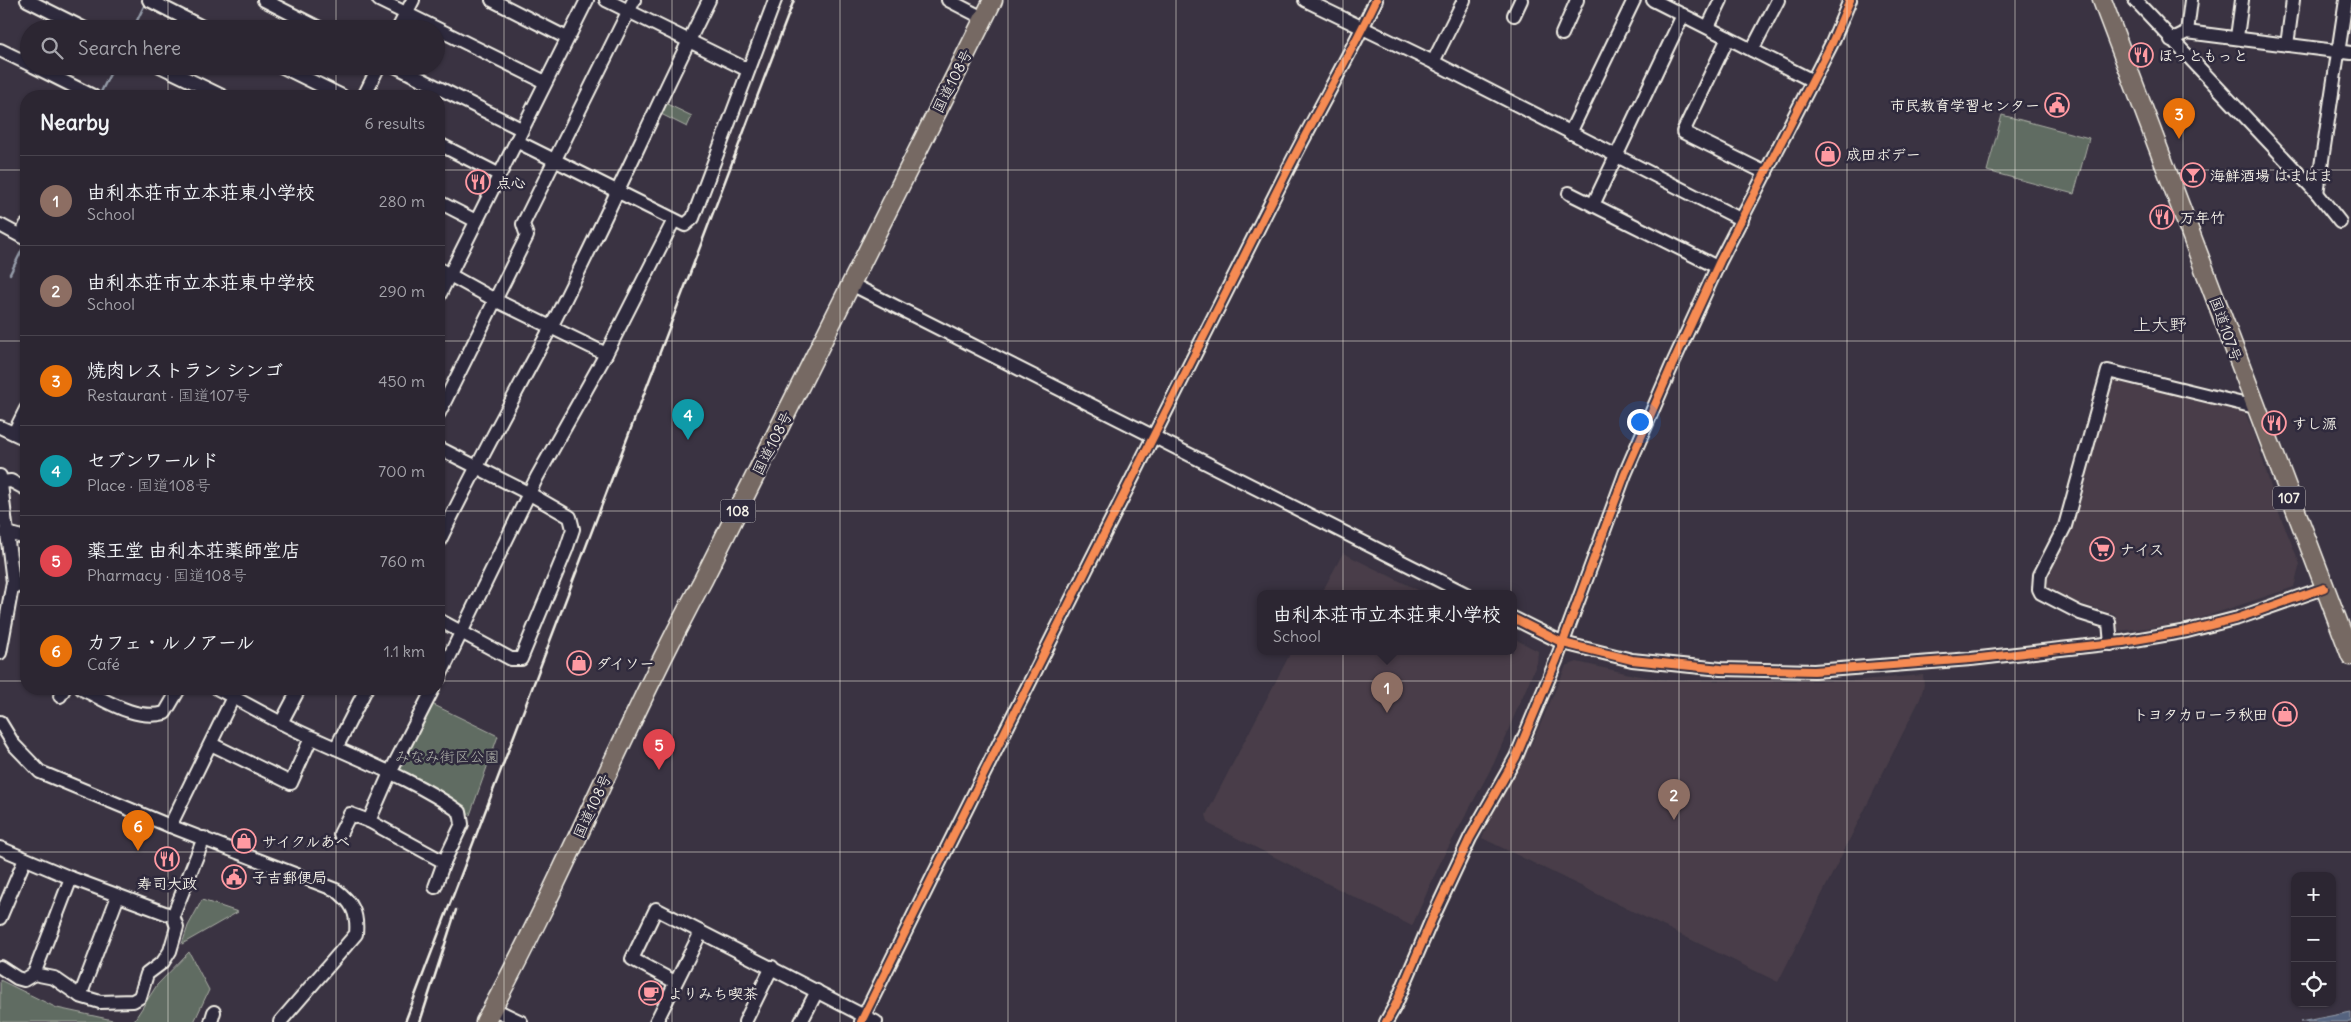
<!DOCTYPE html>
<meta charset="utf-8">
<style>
body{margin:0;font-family:Delius,"Klee One",sans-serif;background:#38323e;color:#f1f3f6}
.controls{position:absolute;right:15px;bottom:15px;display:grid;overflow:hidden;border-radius:10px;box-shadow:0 1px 4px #0004}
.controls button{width:45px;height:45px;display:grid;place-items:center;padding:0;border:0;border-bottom:1px solid #48434d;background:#2c2632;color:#f1f3f6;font:25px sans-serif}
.you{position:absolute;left:1639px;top:421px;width:18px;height:18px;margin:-12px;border:4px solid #fff;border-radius:50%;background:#1a73e8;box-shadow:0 0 0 8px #1a73e833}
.badge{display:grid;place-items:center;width:32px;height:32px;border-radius:50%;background:#db2777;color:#fff;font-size:16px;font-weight:700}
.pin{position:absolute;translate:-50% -41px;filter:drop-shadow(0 1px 2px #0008)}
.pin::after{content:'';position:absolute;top:26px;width:18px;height:15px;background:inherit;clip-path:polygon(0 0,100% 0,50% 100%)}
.popup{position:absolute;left:1257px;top:590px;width:260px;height:65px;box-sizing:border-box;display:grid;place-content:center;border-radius:10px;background:#2c2632;filter:drop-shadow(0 1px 4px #0005);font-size:16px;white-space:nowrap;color:#a6a5ac}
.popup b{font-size:19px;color:#f1f3f6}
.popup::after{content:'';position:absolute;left:50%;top:100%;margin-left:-10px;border:10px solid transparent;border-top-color:#2c2632}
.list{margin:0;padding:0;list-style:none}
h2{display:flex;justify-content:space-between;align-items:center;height:65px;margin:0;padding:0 20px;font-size:21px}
h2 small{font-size:16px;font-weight:400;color:#a6a5ac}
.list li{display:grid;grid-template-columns:32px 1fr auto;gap:15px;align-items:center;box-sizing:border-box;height:90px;padding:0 20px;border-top:1px solid #48434d}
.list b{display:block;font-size:19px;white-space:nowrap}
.list p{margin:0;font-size:16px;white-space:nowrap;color:#a6a5ac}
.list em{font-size:16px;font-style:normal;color:#a6a5ac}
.icon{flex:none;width:28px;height:28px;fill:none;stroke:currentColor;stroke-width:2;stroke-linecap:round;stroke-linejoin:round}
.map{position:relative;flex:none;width:2351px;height:1022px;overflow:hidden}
.search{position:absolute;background:#2c2632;box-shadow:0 1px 4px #0004;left:20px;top:20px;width:425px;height:55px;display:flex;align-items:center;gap:12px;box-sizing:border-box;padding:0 18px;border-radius:28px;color:#a6a5ac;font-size:19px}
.panel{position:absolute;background:#2c2632;box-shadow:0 1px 4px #0004;left:20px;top:90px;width:425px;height:605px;border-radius:20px}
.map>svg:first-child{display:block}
.built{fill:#483e48}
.green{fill:#616c62;stroke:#aaaea5}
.water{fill:#55647f;stroke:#959ca9}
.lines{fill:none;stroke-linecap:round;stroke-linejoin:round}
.stream{stroke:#959ca9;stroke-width:2.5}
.minor-casing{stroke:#f4f1e8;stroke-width:16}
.highway-casing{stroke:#f4f1e8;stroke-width:21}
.minor{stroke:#2f2a3d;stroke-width:12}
.highway{stroke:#766964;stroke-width:18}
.rail{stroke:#f4f1e8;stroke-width:2.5}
.cycleway-casing{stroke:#2f2a3d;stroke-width:11}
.cycleway{stroke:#f68b52;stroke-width:8}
.grid{fill:none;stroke:#f4f1e8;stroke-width:1;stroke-opacity:0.55}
.labels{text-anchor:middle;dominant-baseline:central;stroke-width:5;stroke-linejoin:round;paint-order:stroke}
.shield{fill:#2f2a3d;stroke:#b9b5b5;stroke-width:1}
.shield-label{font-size:14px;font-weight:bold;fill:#f4f1e8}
.poi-label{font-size:15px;font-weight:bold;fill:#f4f1e8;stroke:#2f2a3d;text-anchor:start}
.street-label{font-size:15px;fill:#f4f1e8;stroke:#2f2a3d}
.park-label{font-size:15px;fill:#b2b5ac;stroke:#2f2a3d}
.quarter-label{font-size:18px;fill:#f4f1e8;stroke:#2f2a3d}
</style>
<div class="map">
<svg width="2351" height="1022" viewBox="0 0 2351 1022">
<rect width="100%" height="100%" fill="#3a3342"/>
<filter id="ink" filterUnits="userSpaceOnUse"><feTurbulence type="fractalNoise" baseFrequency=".02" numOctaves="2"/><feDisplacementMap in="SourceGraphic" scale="10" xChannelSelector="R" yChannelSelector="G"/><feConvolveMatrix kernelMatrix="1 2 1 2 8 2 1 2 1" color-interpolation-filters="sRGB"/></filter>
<g filter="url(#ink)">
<!-- built -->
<g class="built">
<polygon points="2111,377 2243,409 2254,432 2279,513 2300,564 2294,587 2198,619 2172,625 2118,631 2115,614 2063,599 2043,588"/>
<polygon points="1343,553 1426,594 1321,594"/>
<polygon points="1513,638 1538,651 1537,663 1494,763 1441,861 1412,926 1209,824 1206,815 1291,652 1513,652"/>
<polygon points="1577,662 1639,676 1667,680 1849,681 1923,675 1924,685 1920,699 1778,982 1482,838 1498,801 1532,743 1566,666"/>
</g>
<!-- green -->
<g class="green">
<polygon points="667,104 692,116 687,127 661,114"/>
<polygon points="2002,115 2089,138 2074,194 1987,171"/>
<polygon points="428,702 498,736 470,815 393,773"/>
<polygon points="202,900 238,912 182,944 188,926"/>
<polygon points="189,952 209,990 194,1022 133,1022 157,985"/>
<polygon points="0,980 57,1008 122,1022 0,1022"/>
</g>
<!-- water -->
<polygon class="water" points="2351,1012 2351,1022 2300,1022"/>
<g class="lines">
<!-- stream -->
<g class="stream">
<polyline points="133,29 144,6"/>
<polyline points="101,92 114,66"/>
<polyline points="10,274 24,246"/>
</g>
<!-- minor casing -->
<g class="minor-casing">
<g id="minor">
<polyline points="27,0 85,29"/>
<polyline points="149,0 206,29"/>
<polyline points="264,0 321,29"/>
<polyline points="379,0 545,82"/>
<polyline points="492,0 567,38"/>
<polyline points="606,0 748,70"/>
<polyline points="948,0 983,18"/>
<polyline points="1305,0 1433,62 1742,220"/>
<polyline points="1653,0 1813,81"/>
<polyline points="2135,0 2317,193 2340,222"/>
<polyline points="1514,15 1521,0"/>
<polyline points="1683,15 1593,205 1717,267"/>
<polyline points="1708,27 1721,0"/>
<polyline points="398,29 413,0"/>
<polyline points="2187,32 2191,0"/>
<polyline points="1562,34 1577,0"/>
<polyline points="2237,37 2242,0"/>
<polyline points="1728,38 1683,132 1766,173"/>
<polyline points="2171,40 2187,32 2351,53"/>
<polyline points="2287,45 2293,0"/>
<polyline points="0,50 29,64"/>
<polyline points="1752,50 1778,0"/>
<polyline points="1433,62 1464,0"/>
<polyline points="33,66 93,96"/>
<polyline points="160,66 222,96"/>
<polyline points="281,66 342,96"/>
<polyline points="395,66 521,129"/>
<polyline points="364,96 379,66"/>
<polyline points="1570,133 1634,0"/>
<polyline points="516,141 685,225 693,218 775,0"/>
<polyline points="439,144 498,174"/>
<polyline points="1569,193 1593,205"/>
<polyline points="2317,193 2346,0"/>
<polyline points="439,202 476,221"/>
<polyline points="0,225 26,239"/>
<polyline points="21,236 26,225"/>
<polyline points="439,269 495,300 606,354"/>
<polyline points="851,284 1466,594"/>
<polyline points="439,296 587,0"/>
<polyline points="439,413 527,236 523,224 634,0"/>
<polyline points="0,427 26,439"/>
<polyline points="14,433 26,409"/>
<polyline points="439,448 530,494 570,517 573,529 566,550 521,659 511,659 439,620"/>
<polyline points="0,476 13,582 0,653"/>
<polyline points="1,482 11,481 26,489"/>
<polyline points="7,533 26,538"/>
<path d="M 439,542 C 474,469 513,399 551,327 C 606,220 655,108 709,0"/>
<polyline points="13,582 26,589"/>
<polyline points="1513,618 1563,643 1632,660 1721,669 1814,671 1971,659 2123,642 2187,631 2238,618 2324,588"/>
<polyline points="2111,644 2109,622 2080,613 2041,593 2039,589 2040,575 2065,526 2108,371 2255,407"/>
<polyline points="439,678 537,477 606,354 674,220"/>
<path d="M 82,689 C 107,701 136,721 165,713 L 179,689"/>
<path d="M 218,689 C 249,705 280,724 313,738 C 361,760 417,781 460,812 L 462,824 L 444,862 L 369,821 L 390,773 L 433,689"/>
<polyline points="60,696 64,689"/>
<path d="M 0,722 L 14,745 L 40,772 L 170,826 L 336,890 C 352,902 358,913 356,934 L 280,1022"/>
<polyline points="281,723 299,689"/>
<polyline points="211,744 291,783 311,738"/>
<polyline points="336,748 366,689"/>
<polyline points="170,826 237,689"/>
<polyline points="340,834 350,814 369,821"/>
<polyline points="0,848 71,878 173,916 204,838"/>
<polyline points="435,887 444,862"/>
<polyline points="0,918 25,859"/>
<polyline points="0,967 17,978 24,980 34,974 71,878"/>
<polyline points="34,974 54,978 80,996 100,1002 133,1001 140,997 147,974 163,962 170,951 177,927 173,916"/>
<polyline points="675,982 632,959 656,909 876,1022"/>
<polyline points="80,996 118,896"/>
<polyline points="492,1008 521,1022"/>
<polyline points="211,1022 214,1012"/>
<polyline points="656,1022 701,932"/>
<polyline points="745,1022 772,967"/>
<polyline points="801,1022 817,991"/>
<path d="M 861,1022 C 1000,738 1144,456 1286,173 C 1315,115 1348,59 1376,0"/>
<polyline points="1386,1022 1395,1006 1432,919 1470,838 1516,757 1556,661 1625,474 1673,363 1720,261 1832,43 1850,0"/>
</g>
</g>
<!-- highway casing -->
<g class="highway-casing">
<g id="highway">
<polyline points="2102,0 2351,656"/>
<path d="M 485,1022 C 564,878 625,724 703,580 L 993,0"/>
</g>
</g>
<!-- minor -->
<use href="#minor" class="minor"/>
<!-- highway -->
<use href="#highway" class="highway"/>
<!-- rail -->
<g class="rail">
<polyline points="405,1022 794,0"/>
<polyline points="420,1022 456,910"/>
</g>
<!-- cycleway casing -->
<g class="cycleway-casing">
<g id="cycleway">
<polyline points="1513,618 1563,643 1632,660 1721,669 1814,671 1971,659 2123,642 2187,631 2238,618 2324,588"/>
<path d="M 861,1022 C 1000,738 1144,456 1286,173 C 1315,115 1348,59 1376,0"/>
<polyline points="1386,1022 1395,1006 1432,919 1470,838 1516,757 1556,661 1625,474 1673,363 1720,261 1832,43 1850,0"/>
</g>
</g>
<!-- cycleway -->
<use href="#cycleway" class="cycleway"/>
</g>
</g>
<!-- grid -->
<path class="grid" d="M 168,0 L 168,29M 336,0 L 336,29M 504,0 L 504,1022M 672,0 L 672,1022M 840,0 L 840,1022M 1008,0 L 1008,1022M 1176,0 L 1176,1022M 1343,0 L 1343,1022M 1511,0 L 1511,1022M 1679,0 L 1679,1022M 1847,0 L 1847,1022M 2015,0 L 2015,1022M 2183,0 L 2183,1022M 168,66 L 168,96M 336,66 L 336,96M 0,170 L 26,170M 439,170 L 2351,170M 0,341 L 26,341M 439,341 L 2351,341M 0,511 L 26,511M 439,511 L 2351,511M 0,681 L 26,681M 439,681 L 2351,681M 168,689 L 168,1022M 336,689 L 336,1022M 0,852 L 2351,852"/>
<!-- icons -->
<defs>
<g id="restaurant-ring" transform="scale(1.25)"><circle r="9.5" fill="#2f2a3d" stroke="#ff9aa2" stroke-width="1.5"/><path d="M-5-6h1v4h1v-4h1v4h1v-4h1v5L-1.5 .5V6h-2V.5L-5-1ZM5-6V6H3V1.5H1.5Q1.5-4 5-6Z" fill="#ff9aa2"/></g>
<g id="civic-ring" transform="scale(1.25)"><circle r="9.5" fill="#2f2a3d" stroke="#ff9aa2" stroke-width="1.5"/><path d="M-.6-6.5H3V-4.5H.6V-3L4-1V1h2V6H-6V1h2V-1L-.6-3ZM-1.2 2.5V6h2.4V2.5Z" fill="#ff9aa2"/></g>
<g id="shop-ring" transform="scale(1.25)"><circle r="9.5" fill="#2f2a3d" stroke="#ff9aa2" stroke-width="1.5"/><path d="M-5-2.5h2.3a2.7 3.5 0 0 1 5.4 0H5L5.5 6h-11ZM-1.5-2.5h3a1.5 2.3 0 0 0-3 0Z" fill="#ff9aa2"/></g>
<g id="bar-ring" transform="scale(1.25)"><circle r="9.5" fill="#2f2a3d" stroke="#ff9aa2" stroke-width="1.5"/><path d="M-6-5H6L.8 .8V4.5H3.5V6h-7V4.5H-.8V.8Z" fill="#ff9aa2"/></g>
<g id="supermarket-ring" transform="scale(1.25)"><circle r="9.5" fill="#2f2a3d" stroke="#ff9aa2" stroke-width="1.5"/><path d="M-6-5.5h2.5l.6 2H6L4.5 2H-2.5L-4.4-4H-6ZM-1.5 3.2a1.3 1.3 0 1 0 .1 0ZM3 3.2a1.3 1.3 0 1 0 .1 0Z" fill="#ff9aa2"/></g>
<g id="cafe-ring" transform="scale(1.25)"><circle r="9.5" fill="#2f2a3d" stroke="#ff9aa2" stroke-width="1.5"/><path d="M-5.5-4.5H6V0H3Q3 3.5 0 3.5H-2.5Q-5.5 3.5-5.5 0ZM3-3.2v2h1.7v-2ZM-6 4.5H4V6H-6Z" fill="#ff9aa2"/></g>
</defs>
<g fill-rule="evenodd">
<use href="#restaurant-ring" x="2141" y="55"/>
<use href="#civic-ring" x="2057" y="105"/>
<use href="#shop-ring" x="1828" y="154"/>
<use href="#bar-ring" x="2193" y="175"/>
<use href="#restaurant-ring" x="478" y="182"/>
<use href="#restaurant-ring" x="2162" y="217"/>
<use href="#restaurant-ring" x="2274" y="423"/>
<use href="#supermarket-ring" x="2102" y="549"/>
<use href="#shop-ring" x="579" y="663"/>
<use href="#shop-ring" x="2285" y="714"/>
<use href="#shop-ring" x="244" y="841"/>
<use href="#restaurant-ring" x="167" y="859"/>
<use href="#civic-ring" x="234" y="877"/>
<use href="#cafe-ring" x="651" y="993"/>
</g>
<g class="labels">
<!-- shield labels -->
<g class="shield">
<rect x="2273" y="486.5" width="32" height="23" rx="4"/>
<rect x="720.5" y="499.5" width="35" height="23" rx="4"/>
</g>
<g class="shield-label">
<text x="2289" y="498">107</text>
<text x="738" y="511">108</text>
</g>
<!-- poi labels -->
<g class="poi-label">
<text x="2158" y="55">ほっともっと</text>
<text x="2040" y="105" text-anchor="end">市民教育学習センター</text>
<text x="1846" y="154">成田ボデー</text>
<text x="2210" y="175">海鮮酒場 はまはま</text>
<text x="496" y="182">点心</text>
<text x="2180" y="217">万年竹</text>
<text x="2292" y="423">すし源</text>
<text x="2120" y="549">ナイス</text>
<text x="596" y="663">ダイソー</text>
<text x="2268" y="714" text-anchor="end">トヨタカローラ秋田</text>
<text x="262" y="841">サイクルあべ</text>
<text x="252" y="877">子吉郵便局</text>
<text x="167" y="883" text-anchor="middle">寿司大政</text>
<text x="668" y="993">よりみち喫茶</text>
</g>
<!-- street labels -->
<g class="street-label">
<text transform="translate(952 81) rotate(-63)">国道108号</text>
<text transform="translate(2226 329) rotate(70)">国道107号</text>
<text transform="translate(772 443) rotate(-63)">国道108号</text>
<text transform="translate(592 806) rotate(-65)">国道108号</text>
</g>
<!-- park labels -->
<g class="park-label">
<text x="447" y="756">みなみ街区公園</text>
</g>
<!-- quarter labels -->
<g class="quarter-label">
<text x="2160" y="324">上大野</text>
</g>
</g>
</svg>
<div class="controls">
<button>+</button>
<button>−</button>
<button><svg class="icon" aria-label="locate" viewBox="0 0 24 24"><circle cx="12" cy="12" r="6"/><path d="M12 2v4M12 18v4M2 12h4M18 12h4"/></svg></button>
</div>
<div class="you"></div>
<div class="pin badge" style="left:1387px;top:713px;background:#8d6e63">1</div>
<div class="popup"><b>由利本荘市立本荘東小学校</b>School</div>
<div class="pin badge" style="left:1674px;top:820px;background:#8d6e63">2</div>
<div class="pin badge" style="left:2179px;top:139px;background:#e8710a">3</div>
<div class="pin badge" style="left:688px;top:440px;background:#0f9aa8">4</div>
<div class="pin badge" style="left:659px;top:770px;background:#e0444e">5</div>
<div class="pin badge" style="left:138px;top:851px;background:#e8710a">6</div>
<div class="search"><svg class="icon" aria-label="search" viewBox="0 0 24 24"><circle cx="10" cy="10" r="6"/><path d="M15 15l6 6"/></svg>Search here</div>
<section class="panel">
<h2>Nearby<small>6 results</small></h2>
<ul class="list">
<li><span class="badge" style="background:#8d6e63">1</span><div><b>由利本荘市立本荘東小学校</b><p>School</p></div><em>280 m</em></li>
<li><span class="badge" style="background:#8d6e63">2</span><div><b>由利本荘市立本荘東中学校</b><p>School</p></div><em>290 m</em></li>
<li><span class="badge" style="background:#e8710a">3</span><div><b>焼肉レストラン シンゴ</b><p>Restaurant · 国道107号</p></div><em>450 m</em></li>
<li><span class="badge" style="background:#0f9aa8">4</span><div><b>セブンワールド</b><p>Place · 国道108号</p></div><em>700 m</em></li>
<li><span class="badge" style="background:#e0444e">5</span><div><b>薬王堂 由利本荘薬師堂店</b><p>Pharmacy · 国道108号</p></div><em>760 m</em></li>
<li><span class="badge" style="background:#e8710a">6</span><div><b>カフェ・ルノアール</b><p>Café</p></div><em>1.1 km</em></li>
</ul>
</section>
</div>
